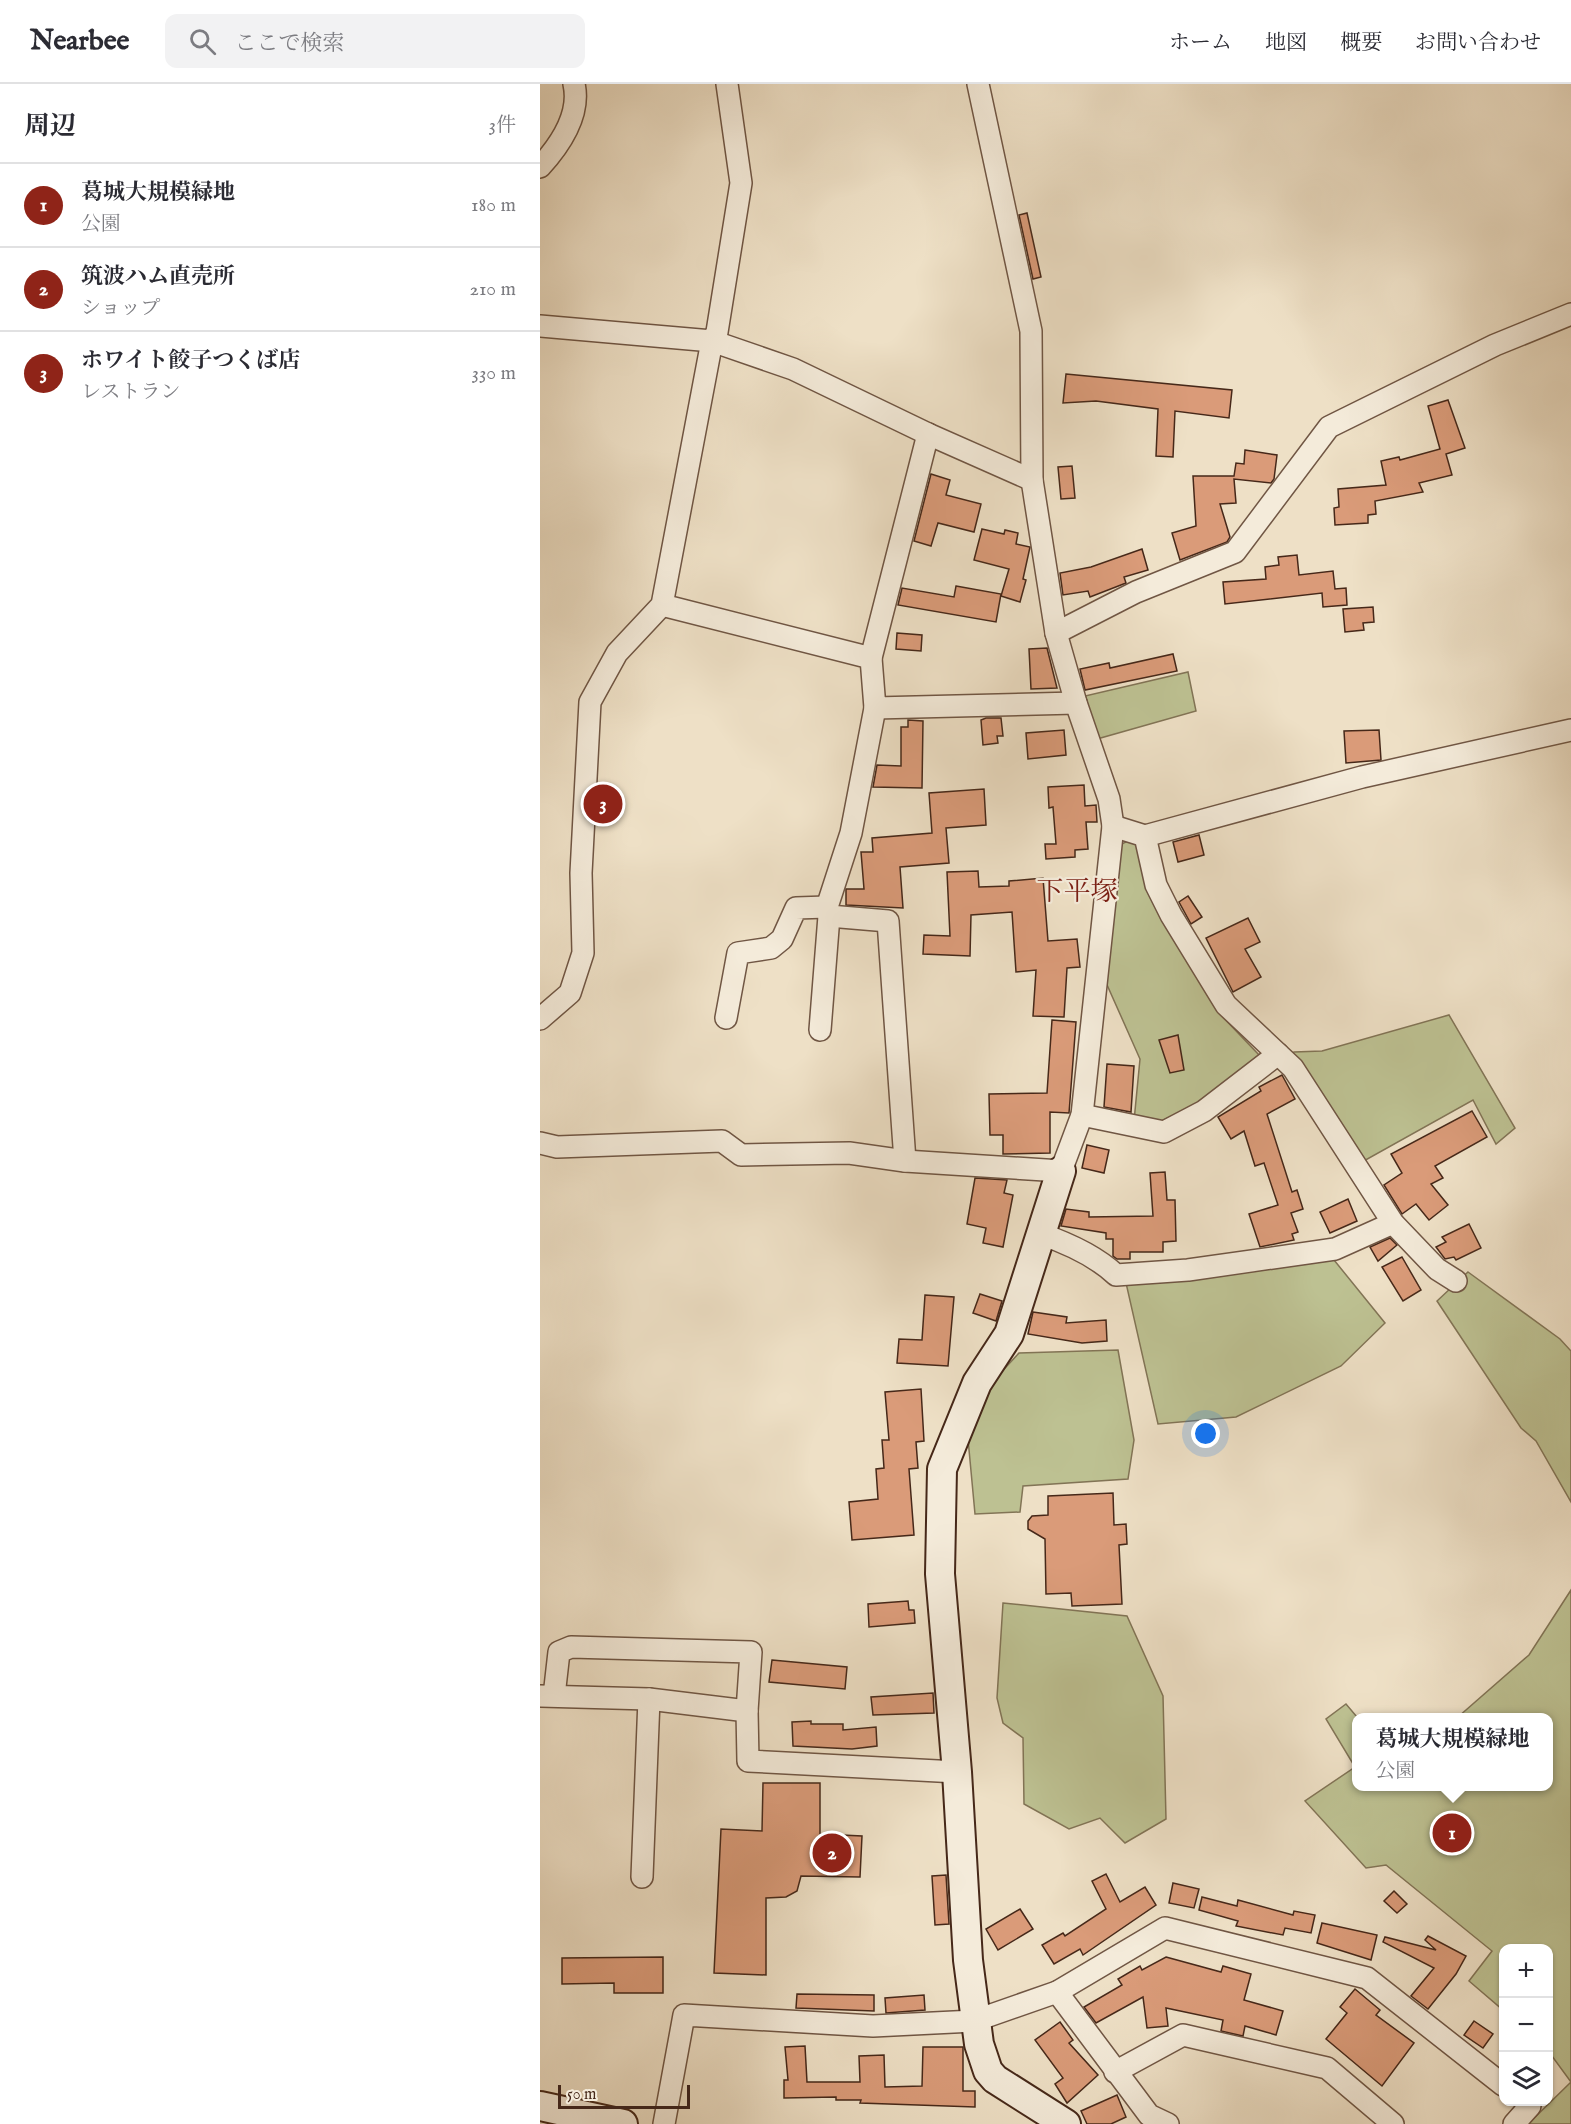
<!DOCTYPE html>
<html lang="ja">
<meta charset="utf-8">
<style>
body{margin:0;font-family:"IM FELL English","Noto Serif JP",serif;background:#f2f2f3;color:#2b2b33}
.controls{position:absolute;right:18px;bottom:18px;display:grid;overflow:hidden;border-radius:12px;box-shadow:0 2px 4px #0004}
.controls button{width:54px;height:54px;display:grid;place-items:center;padding:0;border:0;border-bottom:2px solid #e1e1e2;background:#fff;color:#2b2b33;font:30px sans-serif}
.scale{position:absolute;left:18px;bottom:15px;width:132px;box-sizing:border-box;padding-left:6px;border:3px solid #462819;border-top:0;font-size:16px;line-height:21px;white-space:nowrap;color:#462819;-webkit-text-stroke:4px #f4ebda;paint-order:stroke}
.you{position:absolute;left:666px;top:1350px;width:21px;height:21px;margin:-15px;border:4px solid #fff;border-radius:50%;background:#1a73e8;box-shadow:0 0 0 9px #1a73e833}
.badge{display:grid;place-items:center;width:39px;height:39px;border-radius:50%;background:#8f2418;color:#fff;font-size:20px;font-weight:700}
.pin{position:absolute;translate:-50% -50%;border:3px solid #fff;box-shadow:0 2px 6px #0006}
.popup{position:absolute;left:812px;top:1629px;width:201px;height:78px;box-sizing:border-box;display:grid;place-content:center;border-radius:12px;background:#fff;filter:drop-shadow(0 2px 4px #0005);font-size:20px;white-space:nowrap;color:#7c7c81}
.popup b{font-size:22px;color:#2b2b33}
.popup::after{content:'';position:absolute;left:50%;top:100%;margin-left:-12px;border:12px solid transparent;border-top-color:#fff}
.list{margin:0;padding:0;list-style:none}
h2{display:flex;justify-content:space-between;align-items:center;height:78px;margin:0;padding:0 24px;font-size:26px}
h2 small{font-size:20px;font-weight:400;color:#7c7c81}
.list li{display:grid;grid-template-columns:39px 1fr auto;gap:18px;align-items:center;box-sizing:border-box;height:84px;padding:0 24px;border-top:2px solid #e1e1e2}
.list b{display:block;font-size:22px;white-space:nowrap}
.list p{margin:0;font-size:20px;white-space:nowrap;color:#7c7c81}
.list em{font-size:20px;font-style:normal;color:#7c7c81}
.icon{flex:none;width:33px;height:33px;fill:none;stroke:currentColor;stroke-width:2;stroke-linecap:round;stroke-linejoin:round}
.map{position:relative;flex:none;width:1031px;height:2040px;overflow:hidden}
header{display:flex;align-items:center;gap:36px;box-sizing:border-box;height:84px;padding:0 30px;background:#fff;border-bottom:2px solid #e1e1e2}
header strong{font-size:28px}
nav{display:flex;gap:33px;margin-inline-start:auto;font-size:21px}
.search{width:420px;height:54px;background:#f2f2f3;display:flex;align-items:center;gap:15px;box-sizing:border-box;padding:0 21px;border-radius:12px;color:#7c7c81;font-size:22px}
main{display:flex}
aside{flex:1;background:#fff}
.map>svg:first-child{display:block}
.green{fill:#bdc192;stroke:#827456;stroke-width:1.5}
.building{fill:#da9b79;stroke:#462819;stroke-width:1.5}
.lines{fill:none;stroke-linecap:round;stroke-linejoin:round}
.street-casing{stroke:#705644;stroke-width:24}
.secondary-casing{stroke:#462819;stroke-width:32}
.street{stroke:#f4ebda;stroke-width:21}
.secondary{stroke:#f4ebda;stroke-width:28}
.labels{text-anchor:middle;dominant-baseline:central;stroke-width:4.5;stroke-linejoin:round;paint-order:stroke}
.quarter-label{font-size:27px;fill:#7a1f14;stroke:#f4ebda}
</style>
<header>
<strong>Nearbee</strong>
<div class="search"><svg class="icon" aria-label="search" viewBox="0 0 24 24"><circle cx="10" cy="10" r="6"/><path d="M15 15l6 6"/></svg>ここで検索</div>
<nav><a>ホーム</a><a>地図</a><a>概要</a><a>お問い合わせ</a></nav>
</header>
<main>
<aside>
<h2>周辺<small>3件</small></h2>
<ul class="list">
<li><span class="badge">1</span><div><b>葛城大規模緑地</b><p>公園</p></div><em>180 m</em></li>
<li><span class="badge">2</span><div><b>筑波ハム直売所</b><p>ショップ</p></div><em>210 m</em></li>
<li><span class="badge">3</span><div><b>ホワイト餃子つくば店</b><p>レストラン</p></div><em>330 m</em></li>
</ul>
</aside>
<div class="map">
<svg width="1031" height="2040" viewBox="0 0 1031 2040">
<rect width="100%" height="100%" fill="#eee0c6"/>
<filter id="stains"><feTurbulence type="fractalNoise" baseFrequency=".00333" numOctaves="4"/><feColorMatrix values="0 0 0 0 .2 0 0 0 0 .09 0 0 0 0 .02 0 0 0 .5 -.17"/></filter>
<radialGradient id="worn" r=".72"><stop offset=".6" stop-color="#630" stop-opacity="0"/><stop offset="1" stop-color="#630" stop-opacity=".3"/></radialGradient>
<!-- green -->
<g class="green">
<polygon points="648,588 656,627 557,655 545,612"/>
<polygon points="588,757 600,761 610,807 679,929 719,971 661,1019 617,1039 594,1037 600,975 564,894 575,763"/>
<polygon points="909,931 975,1044 956,1060 933,1016 822,1078 748,972 754,968 782,967"/>
<polygon points="794,1176 845,1239 801,1282 696,1333 618,1340 586,1199"/>
<polygon points="928,1188 1020,1255 1031,1267 1031,1418 996,1357 981,1344 897,1217"/>
<polygon points="578,1266 594,1356 588,1395 483,1402 480,1428 435,1430 427,1344 439,1312 479,1269"/>
<polygon points="1031,1506 1031,2040 988,2040 1031,1998 1009,1968 1008,1864 963,1864 963,1926 929,1897 952,1867 846,1781 826,1784 765,1717 815,1683 786,1635 806,1620 817,1633 816,1702 1008,1702 1008,1634 918,1633 989,1571"/>
<polygon points="463,1519 587,1532 623,1612 626,1735 585,1759 560,1734 529,1745 484,1720 483,1654 463,1639 457,1614"/>
</g>
<!-- building -->
<g class="building">
<polygon points="487,129 501,193 493,195 479,131"/>
<polygon points="526,290 692,306 689,334 635,327 633,373 616,372 618,325 556,317 523,319"/>
<polygon points="908,316 925,364 906,370 912,391 879,399 883,408 835,417 836,430 828,431 828,439 795,441 794,424 799,423 798,405 846,401 841,377 859,373 860,376 900,365 888,322"/>
<polygon points="705,366 737,371 734,395 731,399 694,395 696,419 680,420 690,453 687,458 640,476 632,449 656,442 653,392 694,392 696,379 704,380"/>
<polygon points="532,382 535,414 521,415 518,383"/>
<polygon points="391,390 410,396 406,411 441,420 434,448 398,439 391,462 374,457"/>
<polygon points="442,445 464,450 465,446 478,449 476,460 490,463 483,495 486,496 480,518 461,512 469,485 434,476"/>
<polygon points="602,465 608,486 584,493 586,499 550,513 548,507 523,511 520,489 551,483"/>
<polygon points="757,471 759,491 793,487 795,505 806,504 807,521 783,523 782,509 685,520 683,498 726,495 725,483 739,481 738,473"/>
<polygon points="416,502 461,510 456,538 358,521 362,504 414,513"/>
<polygon points="833,523 834,538 823,539 824,546 805,548 803,525"/>
<polygon points="357,549 382,551 381,567 356,565"/>
<polygon points="507,564 517,604 491,605 489,565"/>
<polygon points="633,570 637,587 545,606 540,585 569,579 570,584"/>
<polygon points="446,634 461,634 463,652 457,652 458,659 443,661 441,636"/>
<polygon points="368,636 383,637 382,704 333,703 337,681 361,682 361,643 368,643"/>
<polygon points="524,646 526,671 488,675 486,649"/>
<polygon points="839,646 841,676 806,679 804,647"/>
<polygon points="544,701 545,722 556,721 557,738 546,738 548,765 535,766 535,773 506,775 505,760 516,760 513,723 509,724 508,703"/>
<polygon points="58,705 75,706 73,735 57,734"/>
<polygon points="444,705 446,741 406,744 409,779 360,783 363,824 306,821 306,805 324,805 321,768 333,768 332,754 392,749 389,709"/>
<polygon points="659,751 664,771 638,778 633,758"/>
<polygon points="438,787 439,803 469,802 469,797 503,794 508,857 537,855 540,883 527,884 524,933 493,932 496,886 476,888 472,828 431,831 430,872 383,870 384,851 410,852 407,788"/>
<polygon points="648,812 662,833 651,840 639,818"/>
<polygon points="708,834 720,858 705,865 721,893 693,908 666,854"/>
<polygon points="512,936 536,938 529,1029 510,1028 510,1069 463,1070 463,1051 450,1051 449,1010 507,1009"/>
<polygon points="638,951 644,986 630,989 619,956"/>
<polygon points="567,980 594,982 591,1028 564,1023"/>
<polygon points="742,991 755,1015 727,1030 752,1108 757,1106 763,1125 751,1129 758,1148 752,1150 754,1156 720,1163 709,1130 738,1121 724,1079 715,1082 704,1047 691,1055 678,1033 721,1007 719,1003"/>
<polygon points="932,1027 947,1053 895,1082 903,1094 891,1100 908,1121 889,1136 876,1120 862,1130 844,1101 862,1089 851,1070"/>
<polygon points="547,1061 569,1066 564,1089 542,1084"/>
<polygon points="625,1088 627,1116 635,1116 636,1157 623,1158 623,1168 590,1168 590,1175 577,1175 573,1172 573,1155 566,1155 566,1149 521,1142 526,1125 549,1128 549,1133 613,1132 610,1089"/>
<polygon points="435,1094 467,1096 464,1109 473,1111 463,1163 443,1159 446,1144 427,1140"/>
<polygon points="808,1115 817,1137 790,1149 780,1128"/>
<polygon points="929,1140 941,1164 916,1176 914,1173 905,1175 896,1163 906,1158 902,1153"/>
<polygon points="850,1154 857,1161 838,1177 830,1163"/>
<polygon points="862,1173 881,1206 863,1217 842,1183"/>
<polygon points="440,1210 462,1217 456,1237 433,1229"/>
<polygon points="385,1211 414,1213 408,1282 357,1279 359,1255 382,1256"/>
<polygon points="493,1228 527,1233 526,1239 566,1236 567,1257 542,1259 488,1250"/>
<polygon points="381,1305 384,1357 376,1358 378,1384 369,1385 374,1451 312,1456 309,1418 338,1415 336,1385 344,1384 342,1356 349,1356 345,1308"/>
<polygon points="573,1409 574,1441 586,1440 587,1460 579,1461 582,1520 532,1522 531,1509 506,1510 505,1455 488,1445 488,1437 492,1432 508,1431 508,1412"/>
<polygon points="368,1517 369,1526 374,1526 375,1539 329,1543 328,1520"/>
<polygon points="232,1576 307,1583 305,1605 229,1598"/>
<polygon points="393,1609 394,1629 333,1631 331,1613"/>
<polygon points="271,1637 271,1640 303,1640 303,1646 336,1643 337,1662 312,1665 253,1662 252,1638"/>
<polygon points="223,1699 280,1699 280,1750 322,1752 320,1793 261,1792 257,1807 246,1813 226,1814 226,1891 174,1889 181,1745 222,1747"/>
<polygon points="566,1790 580,1818 605,1803 616,1821 543,1871 540,1865 514,1880 502,1861 523,1849 525,1852 566,1825 552,1797"/>
<polygon points="406,1791 409,1840 395,1841 392,1792"/>
<polygon points="633,1799 659,1805 654,1824 629,1819"/>
<polygon points="854,1807 867,1820 857,1829 844,1817"/>
<polygon points="662,1813 697,1822 698,1816 753,1831 754,1827 775,1831 771,1849 745,1844 743,1851 696,1842 698,1837 659,1826"/>
<polygon points="480,1825 493,1845 458,1866 446,1845"/>
<polygon points="782,1839 837,1851 831,1876 777,1859"/>
<polygon points="888,1852 926,1872 916,1890 888,1925 871,1912 894,1884 843,1858 845,1853 896,1866 885,1856"/>
<polygon points="123,1873 123,1909 74,1909 74,1899 22,1900 22,1874"/>
<polygon points="626,1873 681,1888 683,1882 711,1890 704,1916 743,1927 736,1951 705,1942 703,1952 681,1947 683,1936 626,1924 628,1942 607,1944 603,1913 556,1939 544,1923 582,1901 578,1895 600,1882 602,1886"/>
<polygon points="815,1905 840,1926 836,1931 874,1959 842,2002 786,1955 807,1929 800,1923"/>
<polygon points="257,1910 334,1911 334,1927 256,1924"/>
<polygon points="384,1911 385,1926 346,1929 345,1914"/>
<polygon points="934,1937 953,1950 943,1964 924,1951"/>
<polygon points="520,1938 533,1956 529,1959 558,1991 527,2019 515,2000 523,1994 495,1956"/>
<polygon points="265,1962 267,1998 320,1998 319,1972 344,1971 345,2003 382,2002 383,1963 423,1963 423,2007 435,2007 435,2023 320,2019 321,2016 296,2016 296,2013 244,2014 244,1996 248,1996 245,1963"/>
<polygon points="577,2011 586,2033 571,2040 547,2040 541,2027"/>
</g>
<g class="lines">
<!-- street casing -->
<g class="street-casing">
<g id="street">
<path d="M 0,83 C 20,61 41,31 34,0"/>
<polyline points="0,242 172,257 253,285 388,350 492,396"/>
<polyline points="122,521 331,574 335,624 536,619"/>
<polyline points="516,549 596,508 695,468 789,343 955,261 1031,230"/>
<polyline points="331,574 388,350"/>
<polyline points="335,624 311,749 287,823 289,832 348,837 365,1077"/>
<polyline points="573,742 605,752 616,801 631,831 686,921 753,984 853,1139 897,1185 916,1197"/>
<polyline points="605,752 822,693 1031,646"/>
<polyline points="186,934 198,869 231,864 242,855 256,824 287,823"/>
<polyline points="0,935 30,909 43,869 41,789 50,618 77,569 122,521 172,257 177,248 201,99 187,0"/>
<polyline points="280,946 289,832"/>
<polyline points="542,1031 624,1048 664,1027 738,970"/>
<polyline points="0,1059 17,1063 182,1057 201,1071 309,1069 365,1077 521,1087 542,1031 573,742 569,715 536,619 516,549 492,396 491,247 438,0"/>
<path d="M 501,1150 C 527,1159 556,1172 576,1191 L 648,1186 L 795,1165 L 853,1139"/>
<polyline points="0,1612 109,1615 207,1627 211,1568 31,1563 19,1568 14,1612"/>
<polyline points="207,1627 208,1677 417,1688"/>
<polyline points="102,1793 109,1615"/>
<polyline points="517,1908 609,2031 628,2040"/>
<polyline points="575,1988 643,1951 787,1984 853,2040"/>
<polyline points="124,2040 144,1931 333,1942 434,1937 517,1908 625,1844 827,1894 963,2001"/>
<polyline points="974,2040 990,2022 985,2018"/>
</g>
</g>
<!-- secondary casing -->
<g class="secondary-casing">
<g id="secondary">
<polyline points="521,1087 469,1250 437,1299 402,1385 400,1490 417,1688 428,1876 439,1960 448,1987 455,1995 526,2040"/>
<polyline points="0,2022 83,2040"/>
</g>
</g>
<!-- street -->
<use href="#street" class="street"/>
<!-- secondary -->
<use href="#secondary" class="secondary"/>
</g>
<g class="labels">
<!-- quarter labels -->
<g class="quarter-label">
<text x="537" y="809">下平塚</text>
</g>
</g>
<rect width="100%" height="100%" filter="url(#stains)"/>
<rect width="100%" height="100%" fill="url(#worn)"/>
</svg>
<div class="controls">
<button>+</button>
<button>−</button>
<button><svg class="icon" aria-label="layers" viewBox="0 0 24 24"><path d="M12 4l9 5-9 5-9-5zM3 14l9 5 9-5"/></svg></button>
</div>
<div class="scale">50 m</div>
<div class="you"></div>
<div class="pin badge" style="left:912px;top:1749px">1</div>
<div class="popup"><b>葛城大規模緑地</b>公園</div>
<div class="pin badge" style="left:292px;top:1769px">2</div>
<div class="pin badge" style="left:63px;top:720px">3</div>
</div>
</main>
